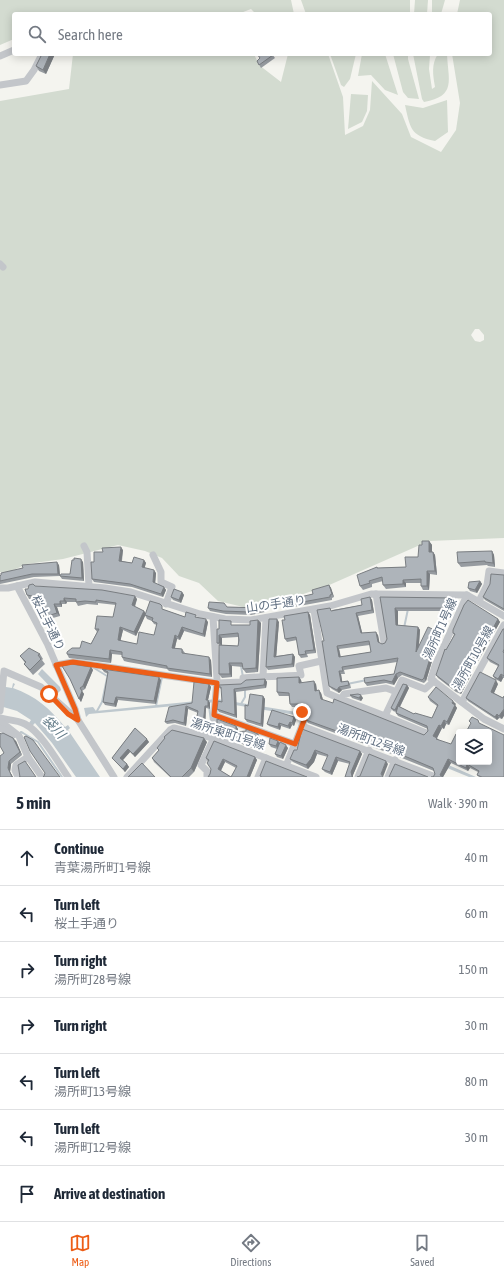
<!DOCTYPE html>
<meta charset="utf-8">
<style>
body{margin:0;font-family:"Asap Condensed","Noto Sans JP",sans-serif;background:#f2f2f3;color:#1f2937}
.controls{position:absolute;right:12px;bottom:12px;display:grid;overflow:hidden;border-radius:4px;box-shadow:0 2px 10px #0003}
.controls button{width:36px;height:36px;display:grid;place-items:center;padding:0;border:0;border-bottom:1px solid #e0e1e3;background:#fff;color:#1f2937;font:20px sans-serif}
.stop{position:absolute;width:12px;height:12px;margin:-9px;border:3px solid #ed5d16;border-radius:50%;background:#fff}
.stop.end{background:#ed5d16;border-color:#fff;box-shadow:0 1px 4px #0008}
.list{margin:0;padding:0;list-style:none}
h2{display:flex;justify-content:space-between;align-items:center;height:52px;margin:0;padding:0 16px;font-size:17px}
h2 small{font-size:13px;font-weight:400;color:#747a83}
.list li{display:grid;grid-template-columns:26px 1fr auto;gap:12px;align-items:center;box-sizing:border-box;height:56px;padding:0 16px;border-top:1px solid #e0e1e3}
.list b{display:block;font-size:15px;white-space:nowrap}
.list p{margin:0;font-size:13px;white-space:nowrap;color:#747a83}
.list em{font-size:13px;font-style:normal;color:#747a83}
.icon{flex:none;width:22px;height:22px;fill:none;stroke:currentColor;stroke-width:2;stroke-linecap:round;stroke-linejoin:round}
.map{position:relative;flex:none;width:504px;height:777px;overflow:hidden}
.search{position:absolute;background:#fff;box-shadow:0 2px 10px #0003;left:12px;right:12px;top:12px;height:44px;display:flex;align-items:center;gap:10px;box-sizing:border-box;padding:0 14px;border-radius:4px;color:#747a83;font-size:15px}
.sheet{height:444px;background:#fff}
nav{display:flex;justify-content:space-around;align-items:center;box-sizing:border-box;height:56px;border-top:1px solid #e0e1e3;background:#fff;font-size:11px;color:#747a83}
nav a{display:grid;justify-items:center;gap:2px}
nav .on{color:#ed5d16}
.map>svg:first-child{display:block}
.green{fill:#d3dbd0;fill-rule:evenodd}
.water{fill:#bec8ce}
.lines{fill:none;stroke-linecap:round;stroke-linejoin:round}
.stream{stroke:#bec8ce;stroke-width:2}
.minor{stroke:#c3c6ca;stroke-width:7}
.wall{fill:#969ba0;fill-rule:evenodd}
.shaded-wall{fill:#7a7e82}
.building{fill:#aeb4ba;stroke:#7a7e82;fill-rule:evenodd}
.route{stroke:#ed5d16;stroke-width:5}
.labels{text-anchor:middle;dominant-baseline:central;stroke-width:4;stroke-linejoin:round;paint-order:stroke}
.street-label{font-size:12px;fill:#617082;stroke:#fff}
.water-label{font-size:13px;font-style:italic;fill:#617a87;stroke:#fff}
</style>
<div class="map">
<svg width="504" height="777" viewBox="0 0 504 777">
<rect width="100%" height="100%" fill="#f4f4ef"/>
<!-- green -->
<g class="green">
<polygon points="0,0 291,0 294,14 256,14 251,9 238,14 14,14 14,39 0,45"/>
<path d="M 301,0 L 410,0 L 410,14 L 340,14 C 332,10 316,14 306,14 Z"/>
<polygon points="415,0 428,0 427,14 414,14"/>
<polygon points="432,0 445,0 441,14 432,14"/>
<path d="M 460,0 L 504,0 L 504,538 L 429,541 L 327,586 L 256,610 L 218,601 L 199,583 L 179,576 L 162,558 L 145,551 L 118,545 L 63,559 L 27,564 L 9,572 L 0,572 L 0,101 L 69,89 L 73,54 L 254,54 L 259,65 L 281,82 L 288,54 L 328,54 L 343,97 L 345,135 L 363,126 L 370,110 L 372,81 L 402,114 L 411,137 L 441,152 L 456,130 L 460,103 L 452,54 L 490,54 L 490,14 L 457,14 ZM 475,329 L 479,329 L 484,335 L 484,340 L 480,342 L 475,341 L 471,335 Z"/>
<polygon points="330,54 356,54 350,79 344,87 341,85"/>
<polygon points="362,54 385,54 398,95 385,90 371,75 358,76"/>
<polygon points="393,54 408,54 408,59 419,99 408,98 403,92"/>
<path d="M 413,54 L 430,55 L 429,69 L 432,89 L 435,87 C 433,75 431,64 438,54 L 447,54 C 448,80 457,96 424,102 L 422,99 Z"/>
<polygon points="351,94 368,95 367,111 362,122 348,129"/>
<path d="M 447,100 L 448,132 L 435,141 C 410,136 410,127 405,105 L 423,108 Z"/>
</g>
<!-- water -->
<g class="water">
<polygon points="42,669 60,687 61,690 58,693 55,692 38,674"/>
<path d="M 13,683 L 15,684 L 13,688 C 36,696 50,709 65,727 L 68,725 L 70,728 L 68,730 L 100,777 L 76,777 L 52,743 L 35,723 L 32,726 L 29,723 L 31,720 L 17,711 L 0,706 L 0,686 L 12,688 Z"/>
<polygon points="217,699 345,720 476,777 469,777 333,721 277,712 217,702 89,714 86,717 84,708 93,707 96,711"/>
</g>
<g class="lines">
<!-- stream -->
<g class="stream">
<polyline points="404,628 408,609"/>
<polyline points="241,666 243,677"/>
<polyline points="94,668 107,676"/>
<polyline points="347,684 367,680"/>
<polyline points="241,704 245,697 245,689"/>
<polyline points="304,705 306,714"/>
<polyline points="156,706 162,677"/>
<polyline points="209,706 211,721"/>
<polyline points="97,711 102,702 107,678"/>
<polyline points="20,733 21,732 23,733 38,742 62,777"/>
</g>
<!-- minor -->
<g class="minor">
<polyline points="0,56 14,50"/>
<polyline points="0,85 26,81 34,70 42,54"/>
<polyline points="0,264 3,267"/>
<polyline points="84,546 87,552 89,586"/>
<polyline points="153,555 161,572 161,582 172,587 166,604"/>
<polyline points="17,586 47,643 75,709 78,720 114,777"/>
<polyline points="0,588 8,588 35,582 105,588 131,592 200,614 225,619 251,620 330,606 371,594 467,595 504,616"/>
<polyline points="376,594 384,642"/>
<polyline points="467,595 435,666 431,679 484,719 504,729"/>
<polyline points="479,601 487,585 489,571 504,573"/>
<polyline points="314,610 327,693 341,699"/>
<path d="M 56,665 L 73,662 L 217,683 L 243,682 L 243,678 C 262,676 281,677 301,675 L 299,666 L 321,661"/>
<polyline points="263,676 266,619"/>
<polyline points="397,692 386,688 344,694 341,699 385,716 402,680 425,689 434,681"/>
<polyline points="462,702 504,625"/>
<polyline points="0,711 4,671 41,687 78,720"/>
<polyline points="214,715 295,744"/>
<polyline points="385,716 426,733"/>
<path d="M 0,718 C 8,720 17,720 25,724 C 41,732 58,762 68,777"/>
<polyline points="0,721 19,736 28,757 42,777"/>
<polyline points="302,726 433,776"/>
<polyline points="0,728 13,735"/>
<polyline points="286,766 305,718 302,712"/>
<polyline points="18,777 15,770 16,765 28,757"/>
<polyline points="127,777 170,730 174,728 213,738 316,777"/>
<polyline points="207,777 207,771 201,765 212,742 214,732 214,715 217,679 213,617"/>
<polyline points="258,777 266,758"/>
<polyline points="358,777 369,750"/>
<polyline points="388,777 395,760"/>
</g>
</g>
<!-- wall -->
<g class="wall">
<polygon points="42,54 55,54 46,74 39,71 36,66"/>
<polygon points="272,54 275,58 261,68 257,61"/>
<polygon points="429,541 432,545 432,552 433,552 435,555 437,575 430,574 429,590 423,590 421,586 421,583 406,583 406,587 386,589 383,585 383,581 372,584 372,587 363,590 360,586 377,567 378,568 406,567 418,557 422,545"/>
<polygon points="123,550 122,561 132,563 144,560 146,563 144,568 156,573 155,583 164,587 166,590 163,597 132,587 94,582 92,579"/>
<polygon points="492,551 494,555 495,567 488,566 487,565 461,567 458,563"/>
<polygon points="74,560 83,562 84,581 62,579 60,576 70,574"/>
<polygon points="59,565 60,576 34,577 0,584 0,576"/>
<polygon points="504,575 504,611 485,600 483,597"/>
<polygon points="480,581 482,584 477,593 470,591 468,588"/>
<polygon points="329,585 331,588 334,597 332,598 332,600 288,608 286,605 292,604 301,599 313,594"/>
<path d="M 35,586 L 137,599 L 135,607 L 144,611 L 146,614 L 165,610 L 185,617 L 197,617 L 208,622 L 205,637 L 184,631 L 180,640 L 177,639 L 175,648 L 182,649 L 185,653 L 184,654 L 211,660 L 212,677 L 169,671 L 167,669 L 128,662 L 124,661 L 122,657 L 122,655 L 112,654 L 111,663 L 69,658 L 67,654 L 91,644 L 97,632 L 95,629 L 113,617 L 116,605 L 98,603 L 98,605 L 87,604 L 78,606 L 76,602 L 67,602 L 66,604 L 62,604 L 62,607 L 57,607 L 60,616 L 46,620 L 44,617 L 38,600 L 29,599 L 27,595 L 28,589 ZM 145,615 L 147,619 L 152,621 L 154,624 L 157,625 L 154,635 L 137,644 L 120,641 L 123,630 L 136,636 Z"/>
<polygon points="182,592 184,595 181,603 173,600 171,597"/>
<path d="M 370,597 L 372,600 L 374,613 L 358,616 L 362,633 L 378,635 L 379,643 L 382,644 L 385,643 L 387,639 L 380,597 L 453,598 L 456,601 L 454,611 L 398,611 L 398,625 L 418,627 L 420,630 L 419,646 L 439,632 L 441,635 L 435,646 L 436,648 L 426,681 L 424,683 L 402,675 L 398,678 L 394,685 L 386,683 L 367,686 L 365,683 L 394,674 L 397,662 L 344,670 L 345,674 L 341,674 L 342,682 L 348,681 L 350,684 L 351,688 L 342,690 L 339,693 L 332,689 L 329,686 L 332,610 L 362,605 ZM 370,645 L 371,652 L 341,657 L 339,649 Z"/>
<polygon points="227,607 263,608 265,612 251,615 226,614 210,611 208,608"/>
<polygon points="308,612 310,615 316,653 307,654 308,657 301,658 299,655 297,640 287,642 285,639 285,620"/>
<polygon points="498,619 500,622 478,661 476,660 470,670 472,673 461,694 456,692 438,678 436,675 446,650 454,635 453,633"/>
<path d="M 258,620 L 261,623 L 258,672 L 246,673 L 243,669 L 243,667 L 232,666 L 232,677 L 222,678 L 219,674 L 219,645 L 217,643 L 219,629 L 233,625 L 250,625 ZM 238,637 L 238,646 L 222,645 L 222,638 Z"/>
<polygon points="279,622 276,656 293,654 295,657 294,667 268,670 266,667"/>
<polygon points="504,629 504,678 503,678 501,682 495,679 493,676 498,666 490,662 487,658"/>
<polygon points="40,654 43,659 42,660 45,664 33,675 27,668 24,664 25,663 20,656"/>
<polygon points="91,667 93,670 85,689 82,691 84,694 81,702 70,679"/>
<polygon points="102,669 161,680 156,704 118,700 116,707 105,705 103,702 108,674 104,672"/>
<polygon points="299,677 301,680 302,683 316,684 317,690 321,693 323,700 424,735 428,731 428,729 398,716 396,713 396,712 393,711 391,708 407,685 409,688 400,707 414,714 432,718 437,706 430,701 428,697 456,704 455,705 457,708 449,725 446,724 444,729 442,728 437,738 439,740 504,777 479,777 477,775 478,772 470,768 468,771 451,763 443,777 433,777 435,774 434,771 397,756 308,723 306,720 308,714 306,707 292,707 290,704 289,696 279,696 277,692"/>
<polygon points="265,679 267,682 266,688 236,692 237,718 219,712 217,709 222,702 222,690 219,687 241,684"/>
<polygon points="209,684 211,687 208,700 210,703 210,709 206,708 205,725 207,725 209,728 209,732 197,729 195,726 198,713 188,709 186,726 175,723 167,724 165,722 192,703"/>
<polygon points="498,684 494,693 503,698 502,719 499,718 497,720 468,701 466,698"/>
<polygon points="350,695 363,698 361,701 352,698"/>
<polygon points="263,696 265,699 263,727 247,722 245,719 248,706"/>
<polygon points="294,717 296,720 294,726 292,725 290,729 281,726 280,730 269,726 267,724"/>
<polygon points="236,726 238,729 238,732 258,734 260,737 258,746 255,749 224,737 222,734 223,731 219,730 217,727"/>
<polygon points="135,728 149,742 135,757 130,752 123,760 127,764 129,767 125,772 112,758"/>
<polygon points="1,734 16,741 22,755 11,764 10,772 13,777 0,777 4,753"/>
<polygon points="278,741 279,743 288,748 283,759 277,757 275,754 277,749 271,747 269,744"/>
<polygon points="207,742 194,772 189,777 170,777 154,762 152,758 159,751 157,748"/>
<polygon points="297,750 360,751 362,754 353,775 353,777 345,777 350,764 338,761 332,775 325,772 322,769 328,757 317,754 314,762 308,769 293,762 290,759"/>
<path d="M 255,757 L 257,760 L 250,777 L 208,777 L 210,774 L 211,769 L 208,762 L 206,758 ZM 225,762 L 236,768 L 231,777 L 221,771 Z"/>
</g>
<!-- shaded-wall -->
<g class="shaded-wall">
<polygon points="50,54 55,54 46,74 43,70"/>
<polygon points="429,541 432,545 432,555 429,552"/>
<polygon points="121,547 123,550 121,564 119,561"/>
<polygon points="492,551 494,555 495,567 493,563"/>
<polygon points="433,552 435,555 437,575 435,571"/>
<polygon points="81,559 83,562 84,581 82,578"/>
<polygon points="144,560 146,563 144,570 142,567"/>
<polygon points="57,562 59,565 60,576 58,574"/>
<polygon points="154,570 156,573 155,585 153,582"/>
<polygon points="427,571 430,574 429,590 427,586"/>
<polygon points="403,580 406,583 406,587 403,584"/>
<polygon points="480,581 482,584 477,593 475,590"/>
<polygon points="329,585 331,588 334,597 332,594"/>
<polygon points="164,587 166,590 163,597 161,594"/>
<polygon points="182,592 184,595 181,603 179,600"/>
<polygon points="135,596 137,599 134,608 132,605"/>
<polygon points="370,597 372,600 374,613 372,610"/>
<polygon points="64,598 67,602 66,604 64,601"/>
<polygon points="453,598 456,601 454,611 452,608"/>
<polygon points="60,601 62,604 62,607 60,604"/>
<polygon points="54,604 57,607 60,616 57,613"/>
<polygon points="395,608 398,611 398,628 396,625"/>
<polygon points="144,611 146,614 136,636 134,632"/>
<polygon points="308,612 310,615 316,653 314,650"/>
<polygon points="356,613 358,616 363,636 361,633"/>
<polygon points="206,619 208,622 205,637 203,634"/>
<polygon points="277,619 279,622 276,660 274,657"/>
<polygon points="498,619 500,622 478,661 476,659"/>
<polygon points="258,620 261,623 258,672 256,668"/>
<polygon points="120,627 123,630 120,643 118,640"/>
<polygon points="182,627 184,631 180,640 178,637"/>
<polygon points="418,627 420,630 418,655 416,652"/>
<polygon points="376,632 378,635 380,645 378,642"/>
<polygon points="439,632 441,635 435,646 436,648 426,681 424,678 433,644"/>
<polygon points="175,635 177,639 174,651 172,648"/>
<polygon points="219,635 222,638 222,646 219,643"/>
<polygon points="337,646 339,649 341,660 339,657"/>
<polygon points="110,650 112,654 111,663 109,659"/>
<polygon points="293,654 295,657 294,667 292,664"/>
<polygon points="209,657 211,660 212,677 210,674"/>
<polygon points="474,657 476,660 469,672 467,669"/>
<polygon points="229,663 232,666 232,677 230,674"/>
<polygon points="91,667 93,670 85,689 83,686"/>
<polygon points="470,670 472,673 461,694 459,691"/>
<polygon points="339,671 341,674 343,686 341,682"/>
<polygon points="396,674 398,678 394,685 392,682"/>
<polygon points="501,674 503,678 501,682 498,679"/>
<polygon points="159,677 161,680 156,704 154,701"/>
<polygon points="299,677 301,680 302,686 299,683"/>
<polygon points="265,679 267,682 266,688 264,685"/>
<polygon points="496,680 498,684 493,695 491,692"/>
<polygon points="314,681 316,684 317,694 315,691"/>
<polygon points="209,684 211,687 208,700 210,703 210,709 208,706 206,700"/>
<polygon points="407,685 409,688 397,712 395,710"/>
<polygon points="339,687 342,690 339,693 337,690"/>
<polygon points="80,688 84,694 81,702 79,699"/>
<polygon points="234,689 236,692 237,718 235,715"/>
<polygon points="319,690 321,693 324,703 321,699"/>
<polygon points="361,695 363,698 361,701 359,698"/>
<polygon points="263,696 265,699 263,727 261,724"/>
<polygon points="116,697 118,700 116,707 114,704"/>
<polygon points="453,701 456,704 455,705 457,708 449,725 447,722 452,703"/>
<polygon points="186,706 188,709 186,726 184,723"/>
<polygon points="205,706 206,708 205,728 203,725"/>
<polygon points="504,709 504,716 502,719 499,716"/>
<polygon points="497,714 499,718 497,720 495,717"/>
<polygon points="294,717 296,720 294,726 292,723"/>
<polygon points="444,720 446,724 444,729 441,726"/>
<polygon points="290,722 292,725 290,729 288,726"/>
<polygon points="279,723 281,726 280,730 278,727"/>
<polygon points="207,725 209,728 209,732 207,729"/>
<polygon points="439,725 442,728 436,740 433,736"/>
<polygon points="236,726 238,729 238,734 236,732"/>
<polygon points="258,734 260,737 258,746 255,749 253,746"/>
<polygon points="13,738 16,741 22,755 20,752"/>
<polygon points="204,738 207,742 194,772 191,768"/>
<polygon points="147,739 149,742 135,757 133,754"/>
<polygon points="278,741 280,744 278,749 276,746"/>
<polygon points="286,745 288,748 283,759 281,756"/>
<polygon points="128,749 130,752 122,761 120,758"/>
<polygon points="315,750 317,754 314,762 308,769 306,765"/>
<polygon points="360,751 362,754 353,775 353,777 352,777 351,772"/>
<polygon points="255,757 257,760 250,777 247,777"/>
<polygon points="336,757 338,761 332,775 330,772"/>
<polygon points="223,759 225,762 220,772 218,769"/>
<polygon points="448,759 451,763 443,777 440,775"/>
<polygon points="9,761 11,764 10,772 13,777 12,777 8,768"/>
<polygon points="386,761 388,764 383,777 381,774"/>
<polygon points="127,764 129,767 125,772 123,769"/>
<polygon points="467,764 470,768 468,771 466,768"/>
</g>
<!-- building -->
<g class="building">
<polygon points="42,54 50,54 43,70 36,66"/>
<polygon points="257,54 272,54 273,55 259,65 257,61 260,58"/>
<polygon points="422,541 429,541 429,552 433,552 435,571 427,571 427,586 421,586 421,579 403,580 403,584 383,585 382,577 369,581 370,583 360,586 357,575 377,567 377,568 406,567 405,557 418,557 419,545 422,545"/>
<polygon points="121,547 119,561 132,563 134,557 144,560 142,567 154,570 153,582 164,587 161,594 130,584 92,579 91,562 94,562 94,552 103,552 102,548"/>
<polygon points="492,551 493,563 485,562 485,561 458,563 457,552"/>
<polygon points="74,558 81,559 82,578 60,576 61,574 70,574 72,560 74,560"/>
<polygon points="57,562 58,574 32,574 0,581 0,576 1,575 1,573 23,568 22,565"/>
<polygon points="491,574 504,575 504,609 483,597 490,584"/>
<polygon points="480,581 475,590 468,588 469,582"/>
<polygon points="33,584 35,586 102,590 135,596 132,605 144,611 134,632 120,627 118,640 137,644 139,632 154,635 157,623 152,621 153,618 145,615 150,601 160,604 162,606 162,609 185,617 186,612 196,615 195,617 206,619 203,634 182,627 178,637 175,635 172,648 182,649 182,653 209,657 210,674 167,668 167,666 126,658 122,657 122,652 110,650 109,659 67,654 67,652 72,648 80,648 82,641 91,644 99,629 95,629 97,616 113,617 116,603 96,600 96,602 85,601 76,602 76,599 64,598 64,601 60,601 60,604 54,604 57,613 44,617 37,597 27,595 25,589 28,589 29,585"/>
<polygon points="329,585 332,594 330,595 330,597 286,605 292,604 294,600 301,599 300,597 313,594 312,590"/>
<polygon points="174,589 182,592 179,600 171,597"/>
<path d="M 370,597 L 372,610 L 356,613 L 361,633 L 376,632 L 378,642 L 382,644 L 385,643 L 387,639 L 380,597 L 453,598 L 452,608 L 395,608 L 396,625 L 418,627 L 416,652 L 428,627 L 439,632 L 433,644 L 434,645 L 424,678 L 422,680 L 400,672 L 396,674 L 392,682 L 384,680 L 365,683 L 364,678 L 394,674 L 398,658 L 342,667 L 343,671 L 339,671 L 341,682 L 348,681 L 349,685 L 339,687 L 337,690 L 329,686 L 322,641 L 324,641 L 317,610 L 330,608 L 331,611 L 362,605 L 361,599 ZM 369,641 L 371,652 L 339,657 L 337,646 Z"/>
<polygon points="468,600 498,619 476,659 474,657 467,669 470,670 459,691 454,689 436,675 445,649 446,650 455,634 453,633 453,630 464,605"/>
<polygon points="209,602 224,603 227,607 263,608 249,612 223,611 208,608"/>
<polygon points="308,612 314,650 305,651 306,654 299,655 296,637 285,639 282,620 285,620 284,616"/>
<polygon points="269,619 277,619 274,657 293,654 292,664 266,667"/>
<polygon points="219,620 231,621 231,625 250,625 250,621 258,620 256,668 243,669 242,663 229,663 230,674 219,674 219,645 238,646 239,640 238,633 219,635 219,643 217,643 217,629 219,629"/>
<polygon points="503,629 504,629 504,649 503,652 504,653 504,676 501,674 498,679 493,676 499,665 487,658"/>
<polygon points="29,648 40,654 38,655 41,659 30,670 24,664 26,662 20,656"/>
<polygon points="71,664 91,667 83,686 80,688 82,691 79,699 70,679 62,666"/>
<polygon points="102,669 159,677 154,701 116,697 114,704 103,702 108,672"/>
<polygon points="480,672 496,680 491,692 503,698 504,696 504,709 499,716 497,714 495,717 466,698"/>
<polygon points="299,677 299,683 314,681 315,691 319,690 321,699 333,703 334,699 424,735 428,731 427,726 396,713 398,706 414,714 415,713 432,718 438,705 428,697 436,687 453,701 452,703 455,705 447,722 444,720 441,726 439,725 433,736 437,738 436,739 451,744 456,734 459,736 459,762 489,762 489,732 466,732 471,723 469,721 472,717 478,720 479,723 504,735 504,777 482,777 477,775 479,771 467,764 466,768 448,759 440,775 443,777 431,777 433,777 435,774 433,768 395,752 306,720 308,714 305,704 290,704 289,693 277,692 277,678"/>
<polygon points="265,679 264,685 234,689 235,715 217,709 218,701 222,702 221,687 219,687 219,685 241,684 246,680"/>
<polygon points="194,682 209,684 206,700 208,700 208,706 205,706 203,725 207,725 207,729 195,726 198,711 186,706 184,723 173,720 165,722 169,707 192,703"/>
<polygon points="403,684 407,685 395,710 391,708"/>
<polygon points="250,694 263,696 261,724 245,719 245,705 248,706"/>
<polygon points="358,694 361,695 359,698 350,695"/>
<polygon points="272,710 294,717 292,723 290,722 288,726 279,723 278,727 267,724"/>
<polygon points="217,719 236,726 236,732 246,731 246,729 258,734 256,743 253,746 222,734 224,730 217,727"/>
<polygon points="135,728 147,739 133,754 128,749 120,758 127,764 123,769 112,758"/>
<polygon points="302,729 360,751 351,772 352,776 352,777 345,777 350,762 336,757 330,772 322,769 328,755 315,750 311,759 306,765 290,759 294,750 297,750"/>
<polygon points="172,730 204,738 191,768 182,777 171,777 152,758 159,750 157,748 165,738 164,737"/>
<polygon points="0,733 1,734 3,733 13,738 20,752 9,761 8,768 12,777 0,777 0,756 4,753 0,746"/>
<polygon points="26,736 33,740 60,777 43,777 44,776 45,773 30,751 24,737"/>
<polygon points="270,738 278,741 276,746 269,744"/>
<path d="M 214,741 L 255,757 L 247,777 L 208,777 L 210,774 L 211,769 L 207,763 L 209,760 L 206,758 ZM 223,759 L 237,766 L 231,777 L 218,769 Z"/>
<polygon points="280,742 286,745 281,756 275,754"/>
<polygon points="369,754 386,761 381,774 383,777 357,777 360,776"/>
<polygon points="25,761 36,777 19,777 20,777 18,765"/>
<polygon points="266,761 307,777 262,777 260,776"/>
<polygon points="142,763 155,777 128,777"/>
<polygon points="395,764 428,777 389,777"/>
</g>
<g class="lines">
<!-- route -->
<polyline class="route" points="49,694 68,714 78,720 75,709 56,665 73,662 217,683 214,715 295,744 305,718 302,712"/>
</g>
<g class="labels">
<!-- street labels -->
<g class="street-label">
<text transform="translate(276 604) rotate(-8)">山の手通り</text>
<text transform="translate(48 623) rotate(64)">桜土手通り</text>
<text transform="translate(440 629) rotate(-66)">湯所町1号線</text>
<text transform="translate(473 658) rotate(-61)">湯所町10号線</text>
<text transform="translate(228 734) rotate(18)">湯所東町1号線</text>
<text transform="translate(371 740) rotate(20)">湯所町12号線</text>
</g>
<!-- water labels -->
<g class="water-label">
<text transform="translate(54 727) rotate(47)">袋川</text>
</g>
</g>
</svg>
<div class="controls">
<button><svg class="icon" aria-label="layers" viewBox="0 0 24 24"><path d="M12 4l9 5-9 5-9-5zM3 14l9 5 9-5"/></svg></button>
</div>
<div class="stop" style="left:49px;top:694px"></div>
<div class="stop end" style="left:302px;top:712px"></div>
<div class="search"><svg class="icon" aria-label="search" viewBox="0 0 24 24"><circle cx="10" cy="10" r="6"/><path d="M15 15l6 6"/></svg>Search here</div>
</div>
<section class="sheet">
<h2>5 min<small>Walk · 390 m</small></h2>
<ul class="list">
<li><svg class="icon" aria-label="ahead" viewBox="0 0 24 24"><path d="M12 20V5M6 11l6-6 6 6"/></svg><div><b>Continue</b><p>青葉湯所町1号線</p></div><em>40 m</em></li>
<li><svg class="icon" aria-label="left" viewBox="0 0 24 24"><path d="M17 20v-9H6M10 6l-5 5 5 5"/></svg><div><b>Turn left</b><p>桜土手通り</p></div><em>60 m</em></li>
<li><svg class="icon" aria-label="right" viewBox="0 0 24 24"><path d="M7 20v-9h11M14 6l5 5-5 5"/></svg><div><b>Turn right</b><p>湯所町28号線</p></div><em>150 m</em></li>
<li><svg class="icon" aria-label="right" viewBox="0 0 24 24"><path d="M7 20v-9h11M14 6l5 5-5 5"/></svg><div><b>Turn right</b></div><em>30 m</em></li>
<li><svg class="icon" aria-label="left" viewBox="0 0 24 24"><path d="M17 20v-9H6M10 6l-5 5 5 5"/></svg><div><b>Turn left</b><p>湯所町13号線</p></div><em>80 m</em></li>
<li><svg class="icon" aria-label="left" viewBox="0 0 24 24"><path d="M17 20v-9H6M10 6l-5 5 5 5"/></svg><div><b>Turn left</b><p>湯所町12号線</p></div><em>30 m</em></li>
<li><svg class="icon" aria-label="arrive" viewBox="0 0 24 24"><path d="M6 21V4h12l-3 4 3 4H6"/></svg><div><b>Arrive at destination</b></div></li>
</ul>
</section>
<nav>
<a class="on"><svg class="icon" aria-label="map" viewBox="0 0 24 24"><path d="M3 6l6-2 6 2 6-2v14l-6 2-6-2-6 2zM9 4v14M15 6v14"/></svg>Map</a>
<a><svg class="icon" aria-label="directions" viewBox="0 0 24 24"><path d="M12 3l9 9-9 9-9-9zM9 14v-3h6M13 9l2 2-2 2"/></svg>Directions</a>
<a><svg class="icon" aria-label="saved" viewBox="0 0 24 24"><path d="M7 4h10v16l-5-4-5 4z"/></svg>Saved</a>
</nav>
